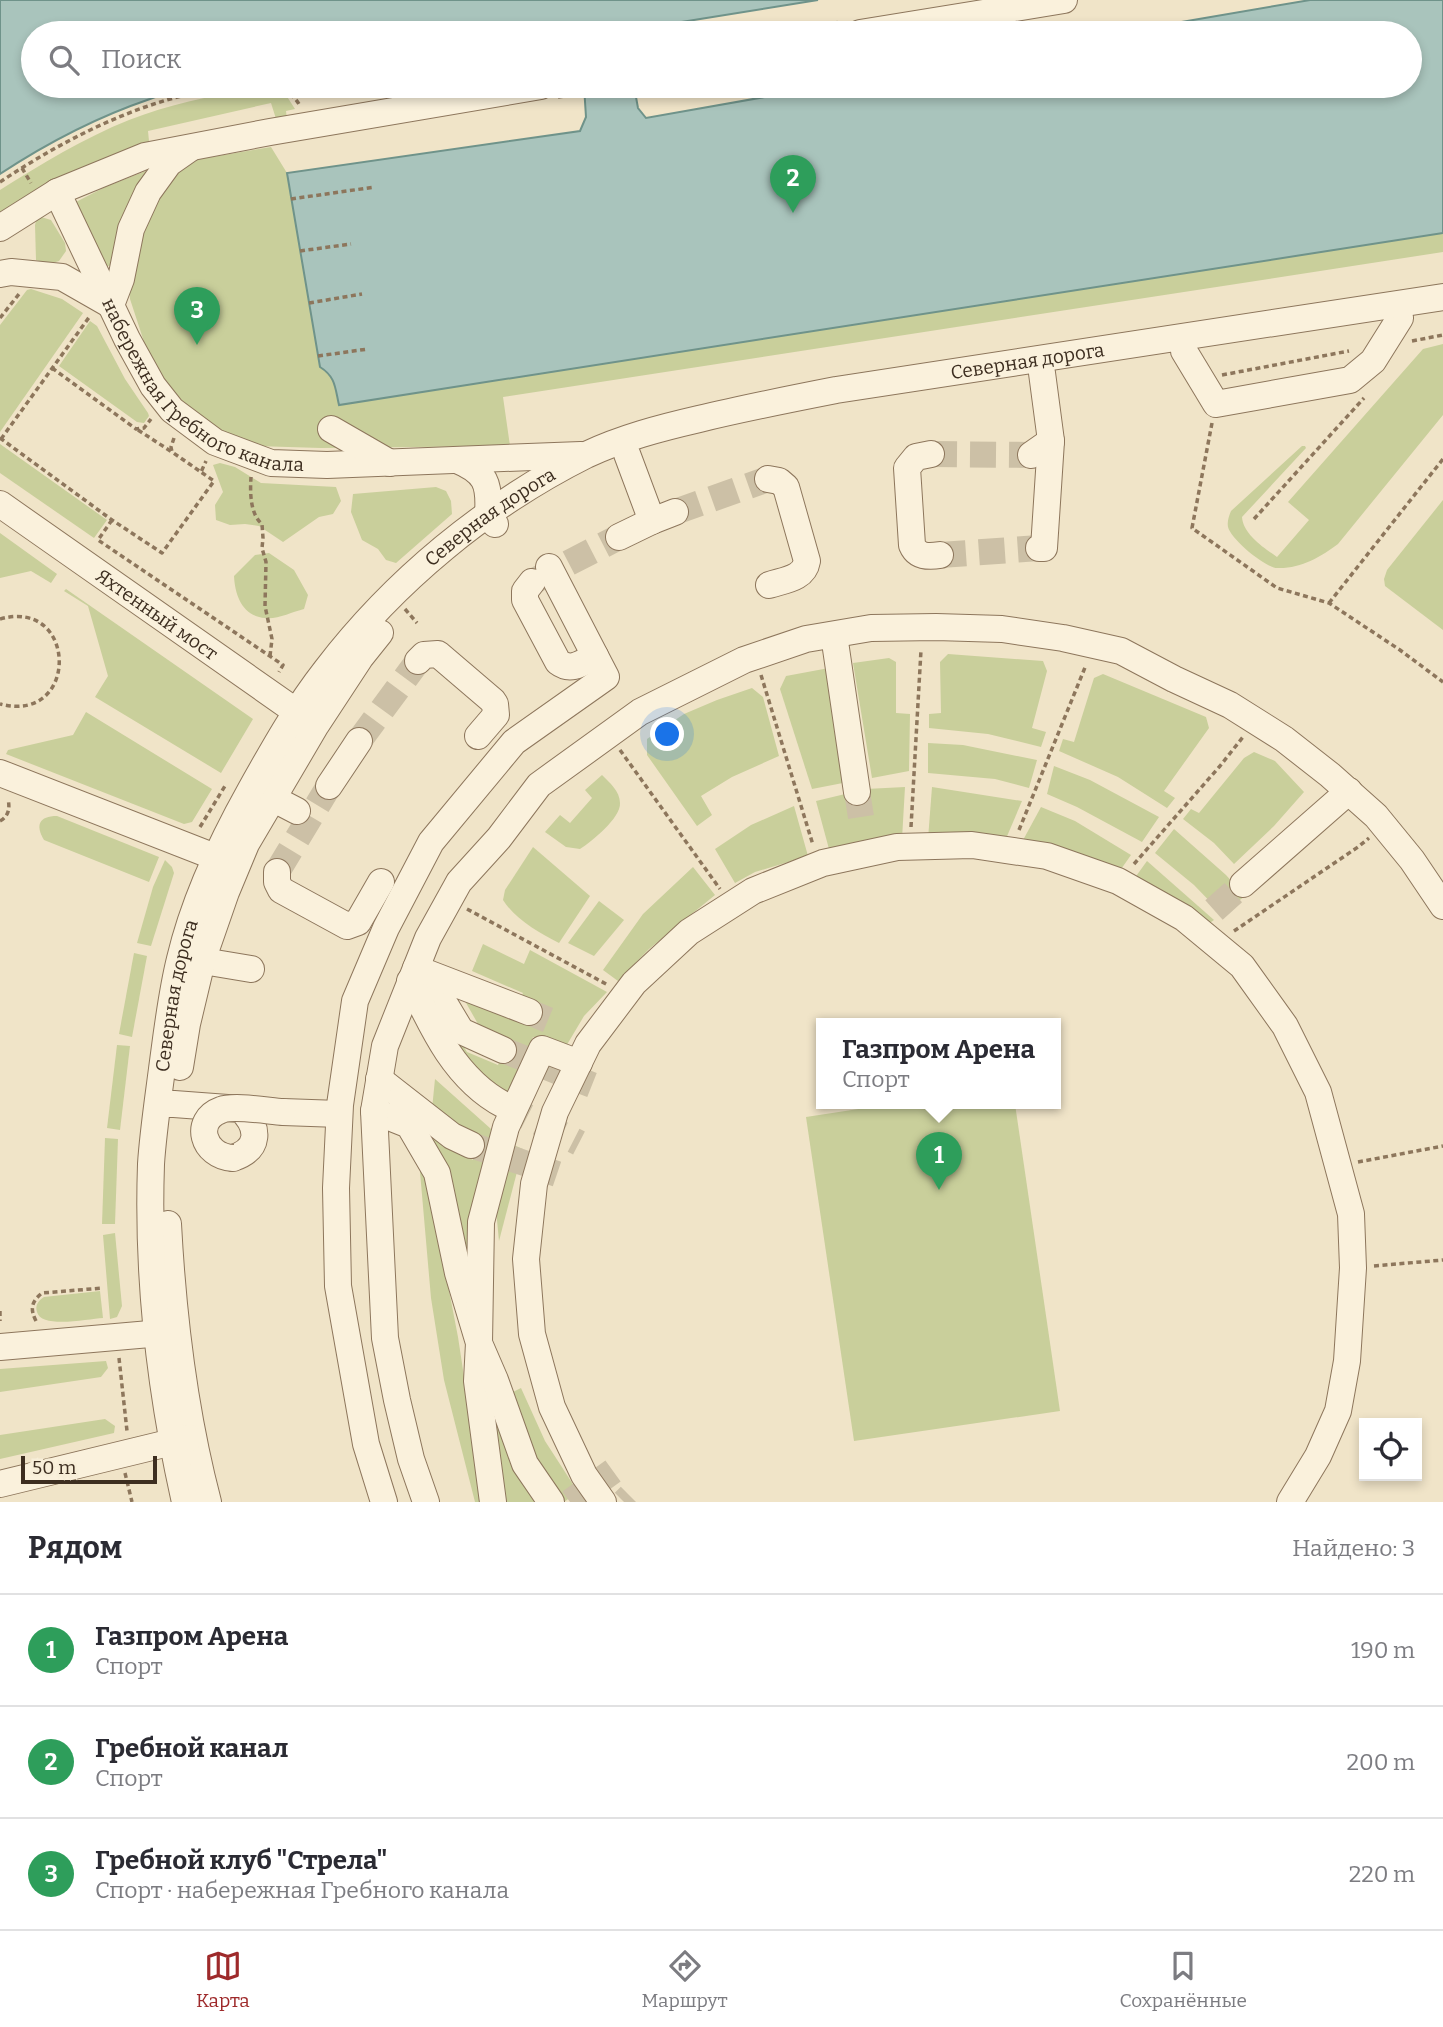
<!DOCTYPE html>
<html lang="ru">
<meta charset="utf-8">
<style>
body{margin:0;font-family:Bitter,serif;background:#f7f7f7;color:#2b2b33}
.controls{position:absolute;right:21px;bottom:21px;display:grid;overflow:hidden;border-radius:0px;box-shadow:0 4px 10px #0003}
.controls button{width:63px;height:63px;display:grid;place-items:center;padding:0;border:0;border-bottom:2px solid #e1e1e2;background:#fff;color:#2b2b33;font:35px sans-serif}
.scale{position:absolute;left:21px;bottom:18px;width:136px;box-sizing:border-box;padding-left:7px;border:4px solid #3d2e20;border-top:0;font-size:19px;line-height:24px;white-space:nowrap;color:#3d2e20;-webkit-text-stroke:5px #f7eed8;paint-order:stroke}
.you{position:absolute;left:668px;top:735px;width:24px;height:24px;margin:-18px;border:5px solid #fff;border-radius:50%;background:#1a73e8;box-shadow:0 0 0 10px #1a73e833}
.badge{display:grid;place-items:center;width:46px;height:46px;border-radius:50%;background:#9e2a2b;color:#fff;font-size:23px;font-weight:700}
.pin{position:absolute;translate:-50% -58px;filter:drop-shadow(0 2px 4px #0008)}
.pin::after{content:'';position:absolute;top:37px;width:24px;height:21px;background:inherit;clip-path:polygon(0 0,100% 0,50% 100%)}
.popup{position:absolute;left:816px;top:1018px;width:245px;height:91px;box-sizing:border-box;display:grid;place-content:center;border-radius:0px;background:#fff;filter:drop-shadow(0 2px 5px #0005);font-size:23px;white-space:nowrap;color:#7c7c81}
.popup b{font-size:26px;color:#2b2b33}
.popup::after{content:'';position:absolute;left:50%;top:100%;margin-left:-14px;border:14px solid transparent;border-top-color:#fff}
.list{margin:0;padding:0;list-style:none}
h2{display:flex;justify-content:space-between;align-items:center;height:91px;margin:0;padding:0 28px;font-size:30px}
h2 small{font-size:23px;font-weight:400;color:#7c7c81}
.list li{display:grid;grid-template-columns:46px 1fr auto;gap:21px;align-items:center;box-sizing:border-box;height:112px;padding:0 28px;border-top:2px solid #e1e1e2}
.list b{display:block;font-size:26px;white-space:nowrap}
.list p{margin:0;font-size:23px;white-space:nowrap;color:#7c7c81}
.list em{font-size:23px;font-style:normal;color:#7c7c81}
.icon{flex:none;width:38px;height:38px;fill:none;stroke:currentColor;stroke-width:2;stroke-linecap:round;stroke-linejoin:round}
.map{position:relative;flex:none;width:1443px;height:1502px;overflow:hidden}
.search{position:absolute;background:#fff;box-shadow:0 4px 10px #0003;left:21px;right:21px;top:21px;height:77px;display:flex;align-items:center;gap:18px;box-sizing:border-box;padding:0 24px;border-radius:38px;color:#7c7c81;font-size:26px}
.sheet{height:427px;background:#fff}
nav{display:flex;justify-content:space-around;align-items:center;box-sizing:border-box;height:98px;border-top:2px solid #e1e1e2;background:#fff;font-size:19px;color:#7c7c81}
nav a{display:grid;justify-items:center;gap:4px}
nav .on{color:#9e2a2b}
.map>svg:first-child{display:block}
.green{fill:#c9cf9b}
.water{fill:#a9c4bc;stroke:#6f938a;stroke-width:2}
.pier{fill:#f0e4c8}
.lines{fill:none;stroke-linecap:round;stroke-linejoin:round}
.minor-tunnel{stroke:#ccc0a6;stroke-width:26;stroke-dasharray:26 13;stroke-linecap:butt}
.minor-casing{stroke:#8d765c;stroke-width:28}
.path{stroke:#8d765c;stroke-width:3.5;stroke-dasharray:5 3.5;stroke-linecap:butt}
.minor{stroke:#faf1dc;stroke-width:26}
.minor-bridge-casing{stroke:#8d765c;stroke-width:28;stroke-linecap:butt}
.minor-bridge{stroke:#faf1dc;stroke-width:26}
.labels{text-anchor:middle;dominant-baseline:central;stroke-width:5;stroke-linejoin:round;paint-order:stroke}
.street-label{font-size:19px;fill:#3d2e20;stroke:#f7eed8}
</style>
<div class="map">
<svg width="1443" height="1502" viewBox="0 0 1443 1502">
<rect width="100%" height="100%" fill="#f0e4c8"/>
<!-- green -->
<g class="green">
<polygon points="1310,0 1443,0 1443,252 503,397 510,446 321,448 255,446 235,439 197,416 168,386 148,354 130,299 128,260 152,197 188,161 271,147 287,173 580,131 827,86 1410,86 1410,33 1117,33"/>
<path d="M 250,89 L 274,91 L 286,95 L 295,109 L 286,111 L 287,119 L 277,122 L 271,103 L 148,131 L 150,151 L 0,221 L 0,190 C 41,164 84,138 129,120 C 167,105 210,96 250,89 Z"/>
<path d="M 146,171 C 128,203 115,226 113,264 L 104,268 L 74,203 L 105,187 Z"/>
<polygon points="41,217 51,220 65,243 66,251 59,261 49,264 36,260 35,225 36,221"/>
<polygon points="31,289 62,299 83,313 0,432 0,325 27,290"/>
<polygon points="90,321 97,326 125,379 148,413 149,416 144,423 137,422 59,366"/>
<path d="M 1443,344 L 1443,415 L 1338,544 C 1321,557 1300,569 1277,568 C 1264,567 1231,539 1228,527 C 1227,521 1229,516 1231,511 L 1302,446 L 1305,446 L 1306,448 L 1242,517 C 1243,534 1264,548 1277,557 L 1309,520 L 1288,502 L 1423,349 Z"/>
<polygon points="0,444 107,520 94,538 0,473"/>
<polygon points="220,463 235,467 261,483 336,487 341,501 333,514 319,517 283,542 259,526 245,524 230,525 216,520 215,505 223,492 213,465"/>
<polygon points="436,487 446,491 451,501 452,514 396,563 386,560 378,549 362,540 351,512 353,494"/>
<polygon points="1443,500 1443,630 1385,586 1384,579 1387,570"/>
<polygon points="0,533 57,574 51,583 31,571 0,578"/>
<path d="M 269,553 L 294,570 L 308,595 L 304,609 C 292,612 276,620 265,618 C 242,616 235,595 234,576 L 255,555 Z"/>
<polygon points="66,589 253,719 221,773 95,697 108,676 88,606 64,591"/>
<polygon points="948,654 1043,661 1047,671 1032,728 1046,732 1041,747 988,734 929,728 929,714 941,713 940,662"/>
<polygon points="889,658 896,662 896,713 910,714 909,771 872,778 853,663"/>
<polygon points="829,668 848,782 812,789 780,689 786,676"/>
<polygon points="1103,674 1206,717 1209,728 1164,791 1175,798 1167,808 1118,777 1059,751 1063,739 1074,742 1094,678"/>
<polygon points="752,688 763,697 779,756 732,777 701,796 712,815 697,826 647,755 647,739 684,714 717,700"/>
<polygon points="86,712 212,789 192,822 184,824 6,754 8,750 73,735"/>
<polygon points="928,743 963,745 1037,760 1029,788 995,779 928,773"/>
<polygon points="1254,752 1275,761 1304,792 1274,826 1234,864 1214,843 1183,819 1191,809 1199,813 1244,758"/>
<polygon points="1054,766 1090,780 1159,817 1142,842 1077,807 1047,794"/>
<path d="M 602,775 C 609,782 620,791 620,803 C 621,818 591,842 580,849 L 566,847 L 545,832 L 560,815 L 570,823 L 592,798 L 585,790 Z"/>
<polygon points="905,787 902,839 843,845 829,849 816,801 866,789"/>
<polygon points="932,787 1022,801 1005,841 928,839"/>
<polygon points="794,806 808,856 755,872 735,883 715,849 751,825"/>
<polygon points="1041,807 1075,821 1131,855 1119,872 1022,842"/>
<path d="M 57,816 L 159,857 L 149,882 L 44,840 C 35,825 39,816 57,816 Z"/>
<polygon points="1174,829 1226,875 1245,896 1222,914 1194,885 1155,853"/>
<path d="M 533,847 L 590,896 L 559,943 C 539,933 515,919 503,900 L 505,890 Z"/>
<polygon points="165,860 172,867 174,873 151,946 137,943 153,887"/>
<polygon points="1147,861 1214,920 1208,924 1134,879"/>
<polygon points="693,867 715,895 649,949 618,981 603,970 643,914"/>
<polygon points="599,901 624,920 594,956 568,943"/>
<polygon points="483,944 524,964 530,950 607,992 584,1016 565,1048 533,1037 507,1093 475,1075 442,1022 446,1018 467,1052 498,1065 509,1038 478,1024 461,994 514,1011 523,993 472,971"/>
<polygon points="134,953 147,956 132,1037 119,1034"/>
<polygon points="117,1045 130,1046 120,1130 107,1128"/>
<polygon points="435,1079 491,1129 482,1183 475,1302 430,1135 473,1160 477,1139 432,1109"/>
<polygon points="891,1104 1015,1104 1060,1411 854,1441 806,1117"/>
<polygon points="105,1138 118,1139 115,1224 102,1224"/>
<polygon points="509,1143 523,1149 499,1241 496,1210"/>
<polygon points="430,1170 442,1254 458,1337 483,1502 475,1502 444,1380 431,1298 420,1172"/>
<polygon points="115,1233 122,1306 117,1317 110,1319 103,1235"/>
<path d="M 100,1291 L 103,1318 C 88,1319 41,1329 37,1312 C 35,1305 38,1301 44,1297 Z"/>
<polygon points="106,1361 108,1368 101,1377 0,1392 0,1369"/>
<polygon points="483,1375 540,1502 502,1502"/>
<path d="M 521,1388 L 545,1441 L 578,1492 L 564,1502 C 537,1474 522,1430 513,1392 Z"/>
<polygon points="105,1419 115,1426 114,1433 0,1459 0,1435"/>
</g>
<!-- water -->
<g class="water">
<path d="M 0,0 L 818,0 L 638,29 L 633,33 L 33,33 L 33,86 L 191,86 C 177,89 163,94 150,99 C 97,117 47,143 0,174 Z"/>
<path d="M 1310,0 L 1443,0 L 1443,233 L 339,405 C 335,388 336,377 320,367 L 287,173 L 580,131 L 586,117 L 584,86 L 634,86 L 638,108 L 646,118 L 827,86 L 1410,86 L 1410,33 L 1117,33 Z"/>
</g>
<!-- pier -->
<polygon class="pier" points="580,86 638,86 638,87 582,96"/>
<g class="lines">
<!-- minor-tunnel -->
<g class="minor-tunnel">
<polyline points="931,454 1031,455"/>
<polyline points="675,512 768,479"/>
<polyline points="940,555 1039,548"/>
<polyline points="534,581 619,537"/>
<polyline points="359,741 418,661"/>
<polyline points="857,792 861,817"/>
<polyline points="277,872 329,786"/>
<polyline points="1214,910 1243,884"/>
<polyline points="529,1012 548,1020"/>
<polyline points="503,1050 592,1085"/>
<polyline points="504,1105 579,1143"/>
<polyline points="471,1145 557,1174"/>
<polyline points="570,1502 613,1471"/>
<polyline points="624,1502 630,1496"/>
</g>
<!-- minor casing -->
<g class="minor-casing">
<g id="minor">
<polyline points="860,33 1064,0"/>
<path id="s1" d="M 57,192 L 127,339 L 153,386 L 172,410 L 215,442 L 271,463 L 327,465 L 581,455"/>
<polyline points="0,228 57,192 145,156 270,132 541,86"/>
<polyline points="0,274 11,272 62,277 111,305"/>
<polyline points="111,305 121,279 131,229 148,192 169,163 189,149"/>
<polyline points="1184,351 1216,404 1350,380 1373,361 1400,318"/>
<polyline points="331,429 390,463"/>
<polyline points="627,454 652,521"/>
<path d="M 931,454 L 916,457 L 907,468 L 912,545 C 917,557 928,557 940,555"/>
<polyline points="1031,455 1051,441 1042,373"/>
<path d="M 457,460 C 486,472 490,484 488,514 L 495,524"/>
<path d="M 768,479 L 779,481 L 786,487 L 807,561 C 804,579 784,580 769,585"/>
<path id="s2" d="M 0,504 L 311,722"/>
<polyline points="619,537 652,521 675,512"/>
<polyline points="1039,548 1044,548 1051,441"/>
<path d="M 532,582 L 525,591 L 525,600 L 558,662 C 571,672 582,663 595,656"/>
<polyline points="834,635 857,792"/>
<polyline points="418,661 424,655 438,654 493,701 495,704 496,715 478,736"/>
<polyline points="0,773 233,864"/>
<polyline points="329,786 359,741"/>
<polyline points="272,798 297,811"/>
<polyline points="277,872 277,882 281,890 347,926 358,922 381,882"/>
<polyline points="1243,884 1349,791"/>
<polyline points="185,958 251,969"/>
<polyline points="416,968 443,1001 461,1031 503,1050"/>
<polyline points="417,969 529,1012"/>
<path d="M 410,981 C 432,1028 456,1080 504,1105"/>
<polyline points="180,1067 187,1024 202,961 226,892 246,844 316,725 360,658 380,633"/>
<polyline points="379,1079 452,1136 471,1145"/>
<path d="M 158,1104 L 174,1104 L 241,1109 C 260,1128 260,1149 233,1158"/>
<polyline points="374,1111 409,1125 437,1173 458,1273 479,1343 477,1381 493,1502"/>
<polyline points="283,1112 339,1114"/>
<path d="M 168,1224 C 173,1317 184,1411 208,1502"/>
<polyline points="0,1347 173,1332"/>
<polyline points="0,1484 189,1438"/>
<path id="s3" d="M 185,1502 C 160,1391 147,1278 151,1164 C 153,1133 158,1100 162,1069 C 167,1032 171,995 180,959 C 193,903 223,839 251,789 C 274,748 297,707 326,670 C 394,581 486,505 586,455 C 622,438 660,428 699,419 C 744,408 790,399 836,390 L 1443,297"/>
<polyline points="384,1502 366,1444 338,1286 336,1188 340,1105 355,1001 386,928 431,842 514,742 606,677 549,567"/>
<polyline points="426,1502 411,1459 397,1400 385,1338 374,1111 385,1046 428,938 459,882 499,838 539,785 640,712 744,660 806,639 871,628 936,627 1002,629 1063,638 1121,651 1174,679 1230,705 1284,739 1330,775 1376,816 1412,860 1443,906"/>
<polyline points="551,1502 525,1464 495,1380 479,1343 481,1222 506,1127 542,1049 579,1063"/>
<polyline points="603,1502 584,1475 552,1407 532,1334 526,1259 534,1184 555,1112 588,1044 634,983 689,932 753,891 823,863 897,847 972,845 1047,856 1118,881 1184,918 1242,966 1285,1026 1318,1092 1351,1214 1353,1268 1347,1361 1338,1411 1318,1456 1290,1502"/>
</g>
</g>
<!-- path -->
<g class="path">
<polyline points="774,33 841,22"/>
<path d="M 275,86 C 286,90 295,96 300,106"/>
<polyline points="558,97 625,86"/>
<polyline points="22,168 31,183"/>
<path d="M 0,182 C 56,145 116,113 181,96 C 197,91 213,89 229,86"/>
<polyline points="291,199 375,187"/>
<polyline points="300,251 351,244"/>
<polyline points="309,303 362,294"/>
<polyline points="0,318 19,294"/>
<polyline points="1412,341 1443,335"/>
<polyline points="318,356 368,349"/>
<polyline points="52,368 136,429 144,428 151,419"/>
<polyline points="1222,375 1349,351"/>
<polyline points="1212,423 1192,528 1277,588 1329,603 1400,650 1443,682"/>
<polyline points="138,430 172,452"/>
<polyline points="0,438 112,520 162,553 214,481 201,472"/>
<polyline points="174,438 171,447 172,452 201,472 206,461"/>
<polyline points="1,439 90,316"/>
<path d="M 251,477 C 250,492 250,514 262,524 L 263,538 L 262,548 L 266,562 L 265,606 L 272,639 L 270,656"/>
<polyline points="1254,519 1364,398"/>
<polyline points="112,520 98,540 283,665 279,672"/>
<polyline points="1329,603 1443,459"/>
<polyline points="405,609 417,623"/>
<path d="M 0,619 C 78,597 80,725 0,704"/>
<polyline points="761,675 813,845"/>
<polyline points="620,750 720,889"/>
<path d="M 0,821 C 9,816 10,808 8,799"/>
<polyline points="200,827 225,786"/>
<polyline points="911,827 921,650"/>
<polyline points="1019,830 1086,665"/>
<polyline points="1134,864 1220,766 1243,737"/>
<polyline points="467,909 608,985"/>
<polyline points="1234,931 1358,847 1369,838"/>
<polyline points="1358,1162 1443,1146"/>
<polyline points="1374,1266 1443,1260"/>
<polyline points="0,1311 0,1321"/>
<path d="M 36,1321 C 30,1309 31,1302 42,1293 L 103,1288"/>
<polyline points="119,1358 127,1431"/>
<polyline points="125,1473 132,1502"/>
</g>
<!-- minor -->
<use href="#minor" class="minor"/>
<!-- minor-bridge casing -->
<g class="minor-bridge-casing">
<path id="minor-bridge" d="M 233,1158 C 202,1156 193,1120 221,1110 C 234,1105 268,1111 283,1112"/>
</g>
<!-- minor-bridge -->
<use href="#minor-bridge" class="minor-bridge"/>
</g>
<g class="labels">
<!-- street labels -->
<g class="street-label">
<text stroke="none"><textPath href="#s3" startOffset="1666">Северная дорога</textPath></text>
<text stroke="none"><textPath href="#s1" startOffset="256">набережная Гребного канала</textPath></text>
<text stroke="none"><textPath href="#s3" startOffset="1099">Северная дорога</textPath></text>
<text stroke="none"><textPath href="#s2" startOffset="192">Яхтенный мост</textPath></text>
<text stroke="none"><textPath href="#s3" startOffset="511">Северная дорога</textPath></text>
</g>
</g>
</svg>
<div class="controls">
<button><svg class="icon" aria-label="locate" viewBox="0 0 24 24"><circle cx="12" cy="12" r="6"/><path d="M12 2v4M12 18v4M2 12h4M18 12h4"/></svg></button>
</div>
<div class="scale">50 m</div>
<div class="you"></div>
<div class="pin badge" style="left:939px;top:1190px;background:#2e9e5b">1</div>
<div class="popup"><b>Газпром Арена</b>Спорт</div>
<div class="pin badge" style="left:793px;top:213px;background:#2e9e5b">2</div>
<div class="pin badge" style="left:197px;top:345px;background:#2e9e5b">3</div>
<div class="search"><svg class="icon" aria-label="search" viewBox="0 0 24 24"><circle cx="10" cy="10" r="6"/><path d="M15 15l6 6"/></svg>Поиск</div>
</div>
<section class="sheet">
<h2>Рядом<small>Найдено: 3</small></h2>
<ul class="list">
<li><span class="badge" style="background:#2e9e5b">1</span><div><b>Газпром Арена</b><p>Спорт</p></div><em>190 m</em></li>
<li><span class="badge" style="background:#2e9e5b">2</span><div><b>Гребной канал</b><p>Спорт</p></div><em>200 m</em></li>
<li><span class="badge" style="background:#2e9e5b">3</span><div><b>Гребной клуб &quot;Стрела&quot;</b><p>Спорт · набережная Гребного канала</p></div><em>220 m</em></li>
</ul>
</section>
<nav>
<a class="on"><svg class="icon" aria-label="map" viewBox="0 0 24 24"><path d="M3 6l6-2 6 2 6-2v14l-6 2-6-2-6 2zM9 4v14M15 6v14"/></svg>Карта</a>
<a><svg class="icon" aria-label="directions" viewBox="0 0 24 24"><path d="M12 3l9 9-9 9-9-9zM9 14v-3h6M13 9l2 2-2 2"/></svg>Маршрут</a>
<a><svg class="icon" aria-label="saved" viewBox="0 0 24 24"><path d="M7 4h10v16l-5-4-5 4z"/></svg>Сохранённые</a>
</nav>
